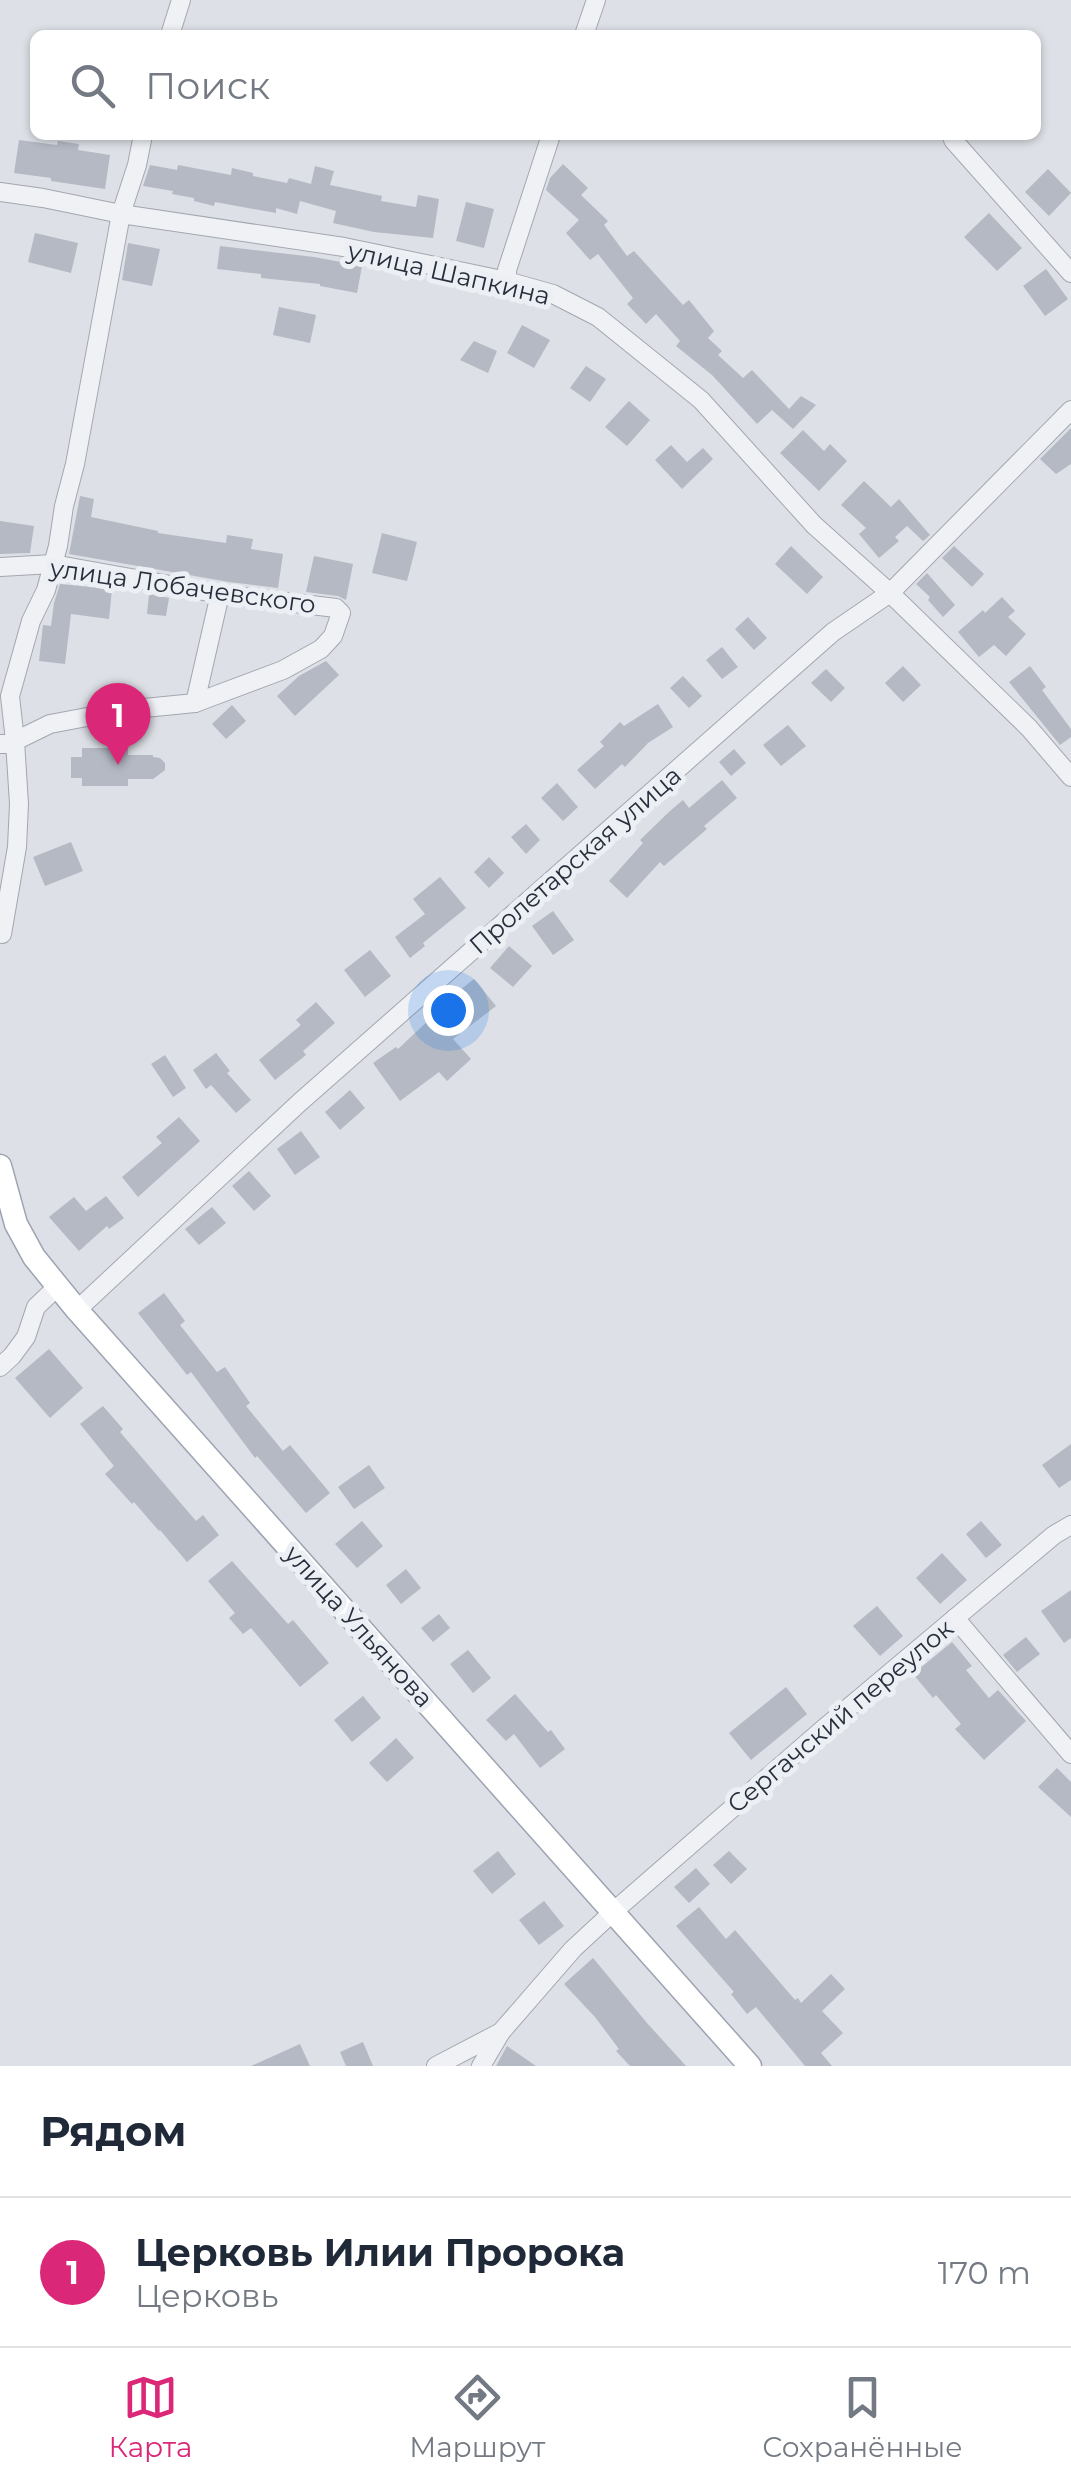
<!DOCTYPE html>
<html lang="ru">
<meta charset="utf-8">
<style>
body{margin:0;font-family:Montserrat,sans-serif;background:#f2f2f3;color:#1f2937}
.you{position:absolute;left:448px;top:1010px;width:35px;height:35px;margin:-25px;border:8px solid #fff;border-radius:50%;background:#1a73e8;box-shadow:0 0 0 15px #1a73e833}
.badge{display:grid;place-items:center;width:65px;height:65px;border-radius:50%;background:#db2777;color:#fff;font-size:32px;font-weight:700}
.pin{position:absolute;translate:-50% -82px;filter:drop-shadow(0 2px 5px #0008)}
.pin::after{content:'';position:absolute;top:52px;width:35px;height:30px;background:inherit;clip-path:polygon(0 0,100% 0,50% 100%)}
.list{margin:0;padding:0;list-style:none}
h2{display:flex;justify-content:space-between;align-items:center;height:130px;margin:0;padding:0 40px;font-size:42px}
h2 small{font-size:32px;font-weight:400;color:#747a83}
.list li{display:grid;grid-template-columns:65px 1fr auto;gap:30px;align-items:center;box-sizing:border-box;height:150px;padding:0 40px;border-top:2px solid #e0e1e3}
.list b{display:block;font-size:38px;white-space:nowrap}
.list p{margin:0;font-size:32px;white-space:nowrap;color:#747a83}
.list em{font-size:32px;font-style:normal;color:#747a83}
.icon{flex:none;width:55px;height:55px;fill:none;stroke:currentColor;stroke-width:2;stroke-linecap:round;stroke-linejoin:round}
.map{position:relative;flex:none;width:1071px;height:2066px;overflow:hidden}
.search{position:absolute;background:#fff;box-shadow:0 2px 8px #0004;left:30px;right:30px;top:30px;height:110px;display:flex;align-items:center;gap:25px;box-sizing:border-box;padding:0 35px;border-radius:15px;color:#747a83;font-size:38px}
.sheet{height:280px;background:#fff}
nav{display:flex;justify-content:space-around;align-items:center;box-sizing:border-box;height:140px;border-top:2px solid #e0e1e3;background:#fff;font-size:28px;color:#747a83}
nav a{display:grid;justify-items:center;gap:5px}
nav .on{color:#db2777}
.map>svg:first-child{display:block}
.building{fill:#b4b9c3}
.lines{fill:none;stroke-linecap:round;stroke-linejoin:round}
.minor-casing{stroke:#a3a7b0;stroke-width:20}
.major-casing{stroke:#9da4b1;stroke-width:25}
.minor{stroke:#eff1f5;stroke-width:18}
.major{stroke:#fff;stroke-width:22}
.labels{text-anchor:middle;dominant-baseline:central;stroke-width:10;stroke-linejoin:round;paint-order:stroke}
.street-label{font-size:25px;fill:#272e3c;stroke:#eceff4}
</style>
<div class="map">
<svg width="1071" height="2066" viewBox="0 0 1071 2066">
<rect width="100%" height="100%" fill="#dde0e6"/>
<!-- building -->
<g class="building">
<polygon points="19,140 57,145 58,141 79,144 78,150 110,155 105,189 51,181 51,178 14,173"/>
<polygon points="563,164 588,188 581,195 608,221 604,225 627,256 634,251 683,305 689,300 714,331 708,338 722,351 718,355 743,378 752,370 789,409 801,396 816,405 793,429 772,410 757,424 712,375 676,346 680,341 656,314 646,324 627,304 633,298 598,254 590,260 566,233 579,220 546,190 550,178"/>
<polygon points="150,165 177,170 178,165 231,175 232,168 253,173 253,176 287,183 289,178 311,184 315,166 334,171 330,185 382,196 381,201 416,207 418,195 439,199 433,238 374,232 333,223 336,211 300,201 297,214 276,208 276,213 215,202 214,206 194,201 194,198 172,194 173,191 143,186"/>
<polygon points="1048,169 1071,193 1049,216 1025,192"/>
<polygon points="466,202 494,209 484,248 456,241"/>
<polygon points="989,213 1022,248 997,271 964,237"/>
<polygon points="35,233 78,243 71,273 28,262"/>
<polygon points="128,243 160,249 152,286 122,280"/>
<polygon points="220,246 314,257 362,266 357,293 320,286 320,284 261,278 261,274 217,269"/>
<polygon points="1046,269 1068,299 1045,316 1023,286"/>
<polygon points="279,307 316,315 310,343 273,335"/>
<polygon points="522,325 550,340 534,368 507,353"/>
<polygon points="474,341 497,351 488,373 460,360"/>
<polygon points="586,366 606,379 590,402 570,388"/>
<polygon points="629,401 650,420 627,446 605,427"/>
<polygon points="1071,428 1071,464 1056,474 1040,459"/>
<polygon points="803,430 824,451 830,444 847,461 819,491 780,453"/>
<polygon points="671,445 687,462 703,448 713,459 682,489 655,460"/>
<polygon points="864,481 891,507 899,499 930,535 923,541 907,526 895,537 899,541 879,558 859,534 866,528 841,505"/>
<polygon points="80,496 94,499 91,517 158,531 158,533 226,543 227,535 253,539 251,549 283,554 278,588 229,582 69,554"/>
<polygon points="0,521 34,526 30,553 0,554"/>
<polygon points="382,533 417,542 407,581 372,573"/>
<polygon points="791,546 823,577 807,594 775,564"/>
<polygon points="954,546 984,574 972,587 942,558"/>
<polygon points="314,556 353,564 346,600 338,596 306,592"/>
<polygon points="927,573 955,605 943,617 928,600 930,597 916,584"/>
<polygon points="60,584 112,589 109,619 71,614 65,664 39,661 43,625 51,626 54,603"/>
<polygon points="149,594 169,598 166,616 147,614"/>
<polygon points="1002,597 1015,611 1008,617 1026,634 1006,656 994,645 979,657 958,632 983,610 985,613"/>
<polygon points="748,617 767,638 754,650 735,629"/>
<polygon points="722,647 738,667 722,679 706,660"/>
<polygon points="326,661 339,675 295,716 277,696 299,676"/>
<polygon points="903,666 921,685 903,702 885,683"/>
<polygon points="1030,666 1046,687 1042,690 1071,729 1071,737 1060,745 1009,682"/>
<polygon points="826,669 845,688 831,702 811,683"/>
<polygon points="683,676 702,696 689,708 670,688"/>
<polygon points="658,704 673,727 648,743 625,767 622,764 595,789 577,770 604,746 600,742 620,722 624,726"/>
<polygon points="232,705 246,721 226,739 212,724"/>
<polygon points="788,725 806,746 781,766 763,745"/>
<polygon points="82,748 128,748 128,755 153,755 153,757 160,758 165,763 165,770 153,779 128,779 128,786 82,786 82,778 71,778 71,757 82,757"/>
<polygon points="734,749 746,763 731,776 719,762"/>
<polygon points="722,780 737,798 704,826 707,829 664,866 660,862 627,898 609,881 643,843 640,840 670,811 683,800 689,808"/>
<polygon points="557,783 578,807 563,821 541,798"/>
<polygon points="526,824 540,840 526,854 511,837"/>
<polygon points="71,842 83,871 45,886 33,857"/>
<polygon points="489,857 504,873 489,888 474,872"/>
<polygon points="440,877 466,908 423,943 425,946 410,958 395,937 425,914 413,899"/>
<polygon points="553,911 574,940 553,955 532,926"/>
<polygon points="509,946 532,966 513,987 490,968"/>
<polygon points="370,950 391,976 365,997 344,970"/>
<polygon points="474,979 496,1006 453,1039 471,1059 447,1081 439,1072 400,1101 373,1063 396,1047 398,1049 446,1004 445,1002"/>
<polygon points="316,1002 335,1023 303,1051 306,1055 275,1080 259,1060 301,1025 296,1020"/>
<polygon points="216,1053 230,1071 227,1073 251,1100 236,1113 211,1085 206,1089 193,1070"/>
<polygon points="165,1055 186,1088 173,1097 151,1064"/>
<polygon points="350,1090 365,1108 340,1130 325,1112"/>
<polygon points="179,1117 200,1141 138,1197 122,1177 162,1143 156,1137"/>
<polygon points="301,1131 320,1157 295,1175 277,1149"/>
<polygon points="249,1171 271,1196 254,1211 232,1186"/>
<polygon points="106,1196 124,1218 109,1229 107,1226 79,1251 49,1217 74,1197 86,1211"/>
<polygon points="212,1207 226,1223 199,1245 185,1229"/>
<polygon points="164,1293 185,1321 180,1325 217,1372 225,1367 250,1403 246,1406 283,1451 290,1445 330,1493 306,1513 257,1456 255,1458 191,1372 187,1375 138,1313"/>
<polygon points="49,1349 83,1388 50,1418 15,1378"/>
<polygon points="103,1406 123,1429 120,1432 196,1521 203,1515 219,1535 187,1562 160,1530 159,1531 134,1502 132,1504 105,1474 114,1466 80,1424"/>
<polygon points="1071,1444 1071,1480 1059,1488 1042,1465"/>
<polygon points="369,1465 385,1488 354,1509 338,1487"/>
<polygon points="362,1521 383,1546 357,1568 335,1544"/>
<polygon points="981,1521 1002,1545 986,1558 966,1534"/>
<polygon points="942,1553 967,1580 940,1604 916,1578"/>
<polygon points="232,1561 288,1624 293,1620 329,1663 300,1687 251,1628 243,1634 229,1618 235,1613 208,1581"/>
<polygon points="406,1569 421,1588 401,1604 386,1585"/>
<polygon points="1071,1590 1071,1638 1064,1643 1041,1611"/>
<polygon points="877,1606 903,1636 880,1656 853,1626"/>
<polygon points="439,1614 450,1628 433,1642 421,1628"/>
<polygon points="1026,1637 1040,1654 1017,1672 1003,1655"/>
<polygon points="952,1642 972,1666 966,1670 989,1698 998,1690 1026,1721 984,1760 955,1729 961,1724 936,1695 933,1698 913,1674"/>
<polygon points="468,1650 491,1678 473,1693 450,1664"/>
<polygon points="786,1687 807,1714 751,1760 729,1733"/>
<polygon points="515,1694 548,1732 551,1730 565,1749 540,1768 514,1734 506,1741 486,1720"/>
<polygon points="363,1696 381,1718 352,1742 334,1720"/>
<polygon points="396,1738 414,1758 387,1782 369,1763"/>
<polygon points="1057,1768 1071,1782 1071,1817 1038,1787"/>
<polygon points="498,1851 516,1874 492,1894 473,1871"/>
<polygon points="729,1851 747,1869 731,1884 713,1865"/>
<polygon points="696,1868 710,1884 689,1903 674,1887"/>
<polygon points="544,1901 564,1926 539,1945 519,1920"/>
<polygon points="699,1907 726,1939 735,1930 795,2000 798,1998 801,2003 831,1974 845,1989 822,2011 843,2033 821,2053 832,2066 805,2066 756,2007 747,2014 731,1994 734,1992 676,1926"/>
<polygon points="593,1958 647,2023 686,2066 630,2066 616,2051 619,2049 595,2017 564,1984"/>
<polygon points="363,2042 373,2066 346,2066 340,2052"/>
<polygon points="300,2044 310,2066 251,2066"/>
<polygon points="507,2046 536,2066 496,2066"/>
</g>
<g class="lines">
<!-- minor casing -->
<g class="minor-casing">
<g id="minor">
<polyline points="170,35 181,0"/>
<polyline points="584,35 596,0"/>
<polyline points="953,140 1071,273"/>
<polyline points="0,192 43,198 121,214 344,247 507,281 553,294 598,317 701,400 814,525 890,593 1029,728 1071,777"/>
<polyline points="507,281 507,270 551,135"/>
<polyline points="0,567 53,564 220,594 336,608 341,613 333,636 321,649 283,670 195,703 124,710 50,724 9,744 0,744"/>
<polyline points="195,703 220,594"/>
<polyline points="2,934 17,847 19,804 15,741 10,696 31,621 46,590 58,546 64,506 75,464 121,214 137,165 143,135"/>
<polyline points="77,1310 299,1103 833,632 890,593 1071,410"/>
<polyline points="0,1367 12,1356 26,1337 36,1307 58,1286"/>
<polyline points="955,1618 1071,1754"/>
<polyline points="436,2066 501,2032 573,1949 613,1912 822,1730 1054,1535 1071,1525"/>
<polyline points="481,2066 501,2032"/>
</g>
</g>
<!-- major casing -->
<g class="major-casing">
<polyline id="major" points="0,1166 16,1224 34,1257 77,1310 750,2066"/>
</g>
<!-- minor -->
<use href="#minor" class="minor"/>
<!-- major -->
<use href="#major" class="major"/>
</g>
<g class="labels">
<!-- street labels -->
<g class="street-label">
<text transform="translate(449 273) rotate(13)">улица Шапкина</text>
<text transform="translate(183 586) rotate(8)">улица Лобачевского</text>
<text transform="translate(575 860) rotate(-41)">Пролетарская улица</text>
<text transform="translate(359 1626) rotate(48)">улица Ульянова</text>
<text transform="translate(840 1716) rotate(-40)">Сергачский переулок</text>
</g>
</g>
</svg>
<div class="you"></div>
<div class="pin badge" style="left:118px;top:765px">1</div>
<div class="search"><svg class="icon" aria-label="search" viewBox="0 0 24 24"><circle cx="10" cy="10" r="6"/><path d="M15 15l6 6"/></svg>Поиск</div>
</div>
<section class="sheet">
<h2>Рядом<small></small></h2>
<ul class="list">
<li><span class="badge">1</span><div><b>Церковь Илии Пророка</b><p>Церковь</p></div><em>170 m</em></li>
</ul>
</section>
<nav>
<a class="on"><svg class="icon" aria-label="map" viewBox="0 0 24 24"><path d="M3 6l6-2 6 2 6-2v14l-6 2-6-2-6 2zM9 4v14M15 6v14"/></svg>Карта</a>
<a><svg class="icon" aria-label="directions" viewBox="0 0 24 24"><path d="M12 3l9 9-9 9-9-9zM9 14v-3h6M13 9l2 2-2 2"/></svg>Маршрут</a>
<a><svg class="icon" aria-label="saved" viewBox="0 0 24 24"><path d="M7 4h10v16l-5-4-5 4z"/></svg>Сохранённые</a>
</nav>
